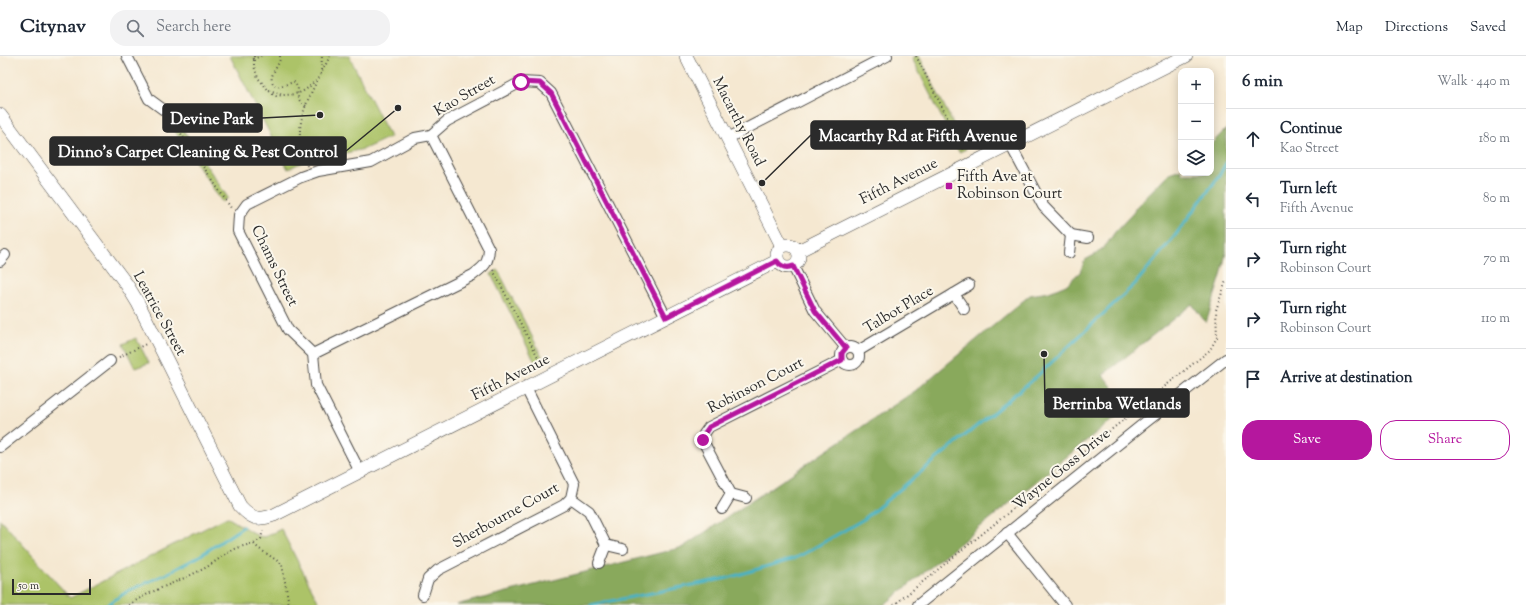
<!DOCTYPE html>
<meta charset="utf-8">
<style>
body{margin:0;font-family:"Sorts Mill Goudy",serif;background:#f2f2f3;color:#1f2937}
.controls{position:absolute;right:12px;top:12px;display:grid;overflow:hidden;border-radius:8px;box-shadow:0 2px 10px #0003}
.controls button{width:36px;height:36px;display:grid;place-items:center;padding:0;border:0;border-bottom:1px solid #e0e1e3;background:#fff;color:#1f2937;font:20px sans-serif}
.scale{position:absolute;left:12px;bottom:10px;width:79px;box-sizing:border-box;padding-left:4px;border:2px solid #2b2b2b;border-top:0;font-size:11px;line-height:14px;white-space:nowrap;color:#2b2b2b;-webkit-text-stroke:3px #fbf7ec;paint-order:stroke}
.stop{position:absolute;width:12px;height:12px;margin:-9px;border:3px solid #b5179e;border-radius:50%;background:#fff}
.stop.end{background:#b5179e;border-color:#fff;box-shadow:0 1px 4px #0008}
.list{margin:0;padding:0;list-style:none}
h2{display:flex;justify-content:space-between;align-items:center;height:52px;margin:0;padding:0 16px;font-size:17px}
h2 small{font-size:13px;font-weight:400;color:#747a83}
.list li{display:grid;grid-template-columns:26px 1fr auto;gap:12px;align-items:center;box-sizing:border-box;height:60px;padding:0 16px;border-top:1px solid #e0e1e3}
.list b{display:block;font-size:15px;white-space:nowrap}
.list p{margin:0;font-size:13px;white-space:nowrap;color:#747a83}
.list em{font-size:13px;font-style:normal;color:#747a83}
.actions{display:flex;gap:8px;padding:12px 16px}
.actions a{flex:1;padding:9px 0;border:1px solid #b5179e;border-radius:16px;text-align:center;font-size:14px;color:#b5179e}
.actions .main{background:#b5179e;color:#fff}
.icon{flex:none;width:22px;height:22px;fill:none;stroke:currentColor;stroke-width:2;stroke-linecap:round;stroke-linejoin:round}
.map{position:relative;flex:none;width:1226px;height:549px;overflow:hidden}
header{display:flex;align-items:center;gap:24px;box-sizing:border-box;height:56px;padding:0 20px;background:#fff;border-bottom:1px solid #e0e1e3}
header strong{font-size:19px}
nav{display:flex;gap:22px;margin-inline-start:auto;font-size:14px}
.search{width:280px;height:36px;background:#f2f2f3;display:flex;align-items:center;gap:10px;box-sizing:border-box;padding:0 14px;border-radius:16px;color:#747a83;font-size:15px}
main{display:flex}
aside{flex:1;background:#fff}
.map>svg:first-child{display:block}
.green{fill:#acc368;stroke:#6c774a}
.forest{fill:#89a95c;stroke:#5a6a44}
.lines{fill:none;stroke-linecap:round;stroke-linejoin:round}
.stream{stroke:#47b2c5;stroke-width:3}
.minor-casing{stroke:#494744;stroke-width:12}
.tertiary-casing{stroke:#494744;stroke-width:14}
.path{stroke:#494744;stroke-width:2;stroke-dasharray:1 3;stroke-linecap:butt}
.minor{stroke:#fff;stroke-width:10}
.tertiary{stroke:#fff;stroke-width:13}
.route{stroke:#b5179e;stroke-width:5}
.poi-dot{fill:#b5179e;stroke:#fbf7ec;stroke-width:1.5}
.labels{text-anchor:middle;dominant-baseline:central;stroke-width:4;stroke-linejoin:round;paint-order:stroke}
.street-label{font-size:15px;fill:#2b2b2b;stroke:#fbf7ec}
.poi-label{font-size:15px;fill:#2b2b2b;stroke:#fbf7ec;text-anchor:start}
.leader{fill:none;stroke:#2b2b2b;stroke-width:1.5}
.callout-dot{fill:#2b2b2b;stroke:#fbf7ec;stroke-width:1.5}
.callout{fill:#2b2b2b;stroke:#2b2b2b;stroke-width:1.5}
.callout-label{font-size:16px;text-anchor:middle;font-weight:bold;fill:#fff}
</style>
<header>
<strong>Citynav</strong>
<div class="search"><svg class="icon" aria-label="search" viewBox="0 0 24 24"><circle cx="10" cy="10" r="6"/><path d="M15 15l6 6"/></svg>Search here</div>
<nav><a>Map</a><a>Directions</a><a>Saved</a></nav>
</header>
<main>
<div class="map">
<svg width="1226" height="549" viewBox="0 0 1226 549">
<rect width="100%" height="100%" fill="#fbf7ec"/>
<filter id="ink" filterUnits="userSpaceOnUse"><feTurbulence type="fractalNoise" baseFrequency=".025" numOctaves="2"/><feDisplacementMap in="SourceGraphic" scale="8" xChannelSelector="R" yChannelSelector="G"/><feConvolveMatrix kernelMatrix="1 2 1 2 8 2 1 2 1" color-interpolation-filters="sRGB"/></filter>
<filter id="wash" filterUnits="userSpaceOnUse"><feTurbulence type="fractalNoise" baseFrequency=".012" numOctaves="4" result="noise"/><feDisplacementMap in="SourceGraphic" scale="16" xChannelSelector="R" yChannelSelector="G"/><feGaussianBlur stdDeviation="0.9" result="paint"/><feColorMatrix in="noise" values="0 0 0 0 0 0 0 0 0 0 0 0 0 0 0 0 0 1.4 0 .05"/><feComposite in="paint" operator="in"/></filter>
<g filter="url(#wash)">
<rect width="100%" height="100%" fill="#f5e8d1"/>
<!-- green -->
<g class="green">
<polygon points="230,0 349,0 390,81 364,93 302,106 288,113"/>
<polygon points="915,0 919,0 966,93 959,96 912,2"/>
<polygon points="179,68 228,142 222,146 173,72"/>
<polygon points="498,214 544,304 536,308 491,218"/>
<polygon points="136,282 149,307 135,312 123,288"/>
<polygon points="227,461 258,480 265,481 281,473 320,549 0,549 0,463 70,542"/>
</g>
<!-- forest -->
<polygon class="forest" points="1226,73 1226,196 1221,220 1206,267 1192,248 1103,319 1128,351 884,549 456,549 683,491 915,335 1030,239 1049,236 1066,229 1080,216 1085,204 1096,198 1107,188 1115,176 1132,158 1136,151 1169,117 1181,113 1181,117 1211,117 1211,88"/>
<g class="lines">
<!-- stream -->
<g class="stream">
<polyline points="107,549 128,535 166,518 198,501 243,471"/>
<polyline points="591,549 728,522 798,501 864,463 1036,321 1135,228 1174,181 1219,120 1226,107"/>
</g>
</g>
</g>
<g filter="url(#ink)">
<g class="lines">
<!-- minor casing -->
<g class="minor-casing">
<g id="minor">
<polyline points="127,0 149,43 164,54"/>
<polyline points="728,82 887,0"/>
<polyline points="1010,88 1043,150 1071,179"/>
<polyline points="1069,197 1071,179 1088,182"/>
<polyline points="0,205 5,199"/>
<polyline points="793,210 815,255 846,292"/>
<polyline points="954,238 964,253"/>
<circle cx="850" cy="300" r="9"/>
<polyline points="858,295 969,229"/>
<path d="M 313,298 L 473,219 C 485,210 488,208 489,193 L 431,79 L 447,65 L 521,26 L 540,27 L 551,37 L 666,261"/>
<polyline points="0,391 110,305"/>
<polyline points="360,416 316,329 313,298 288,274 238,175 239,159 247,148 301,121 318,115 371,106 415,82 431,79"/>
<polyline points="731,438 703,385 704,378 709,371 842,304"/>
<polyline points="571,442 589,455 606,489"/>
<polyline points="722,453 731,438 746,442"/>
<polyline points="1007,477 1065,549"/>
<polyline points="599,507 606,489 623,493"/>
<polyline points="423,539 428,523 438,514 564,449 571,442 574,428 526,332"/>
<polyline points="918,549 1142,369 1226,303"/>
</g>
</g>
<!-- tertiary casing -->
<g class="tertiary-casing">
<g id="tertiary">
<polyline points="686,0 782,190"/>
<path d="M 0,59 L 127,229 L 138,247 L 240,450 C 252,463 258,465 274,459 L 777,205"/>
<circle cx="788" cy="200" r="11"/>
<polyline points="798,195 1186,0"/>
</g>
</g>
<!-- path -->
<g class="path">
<path d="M 254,0 L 254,10 L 258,22 L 271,37 L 276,40 C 286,38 296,40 305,34 C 310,31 313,26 318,23"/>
<path d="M 280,0 C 281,11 263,22 277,31 L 294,26 L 298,32 C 297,41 298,45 306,50"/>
<polyline points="916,0 965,96"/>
<polyline points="253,3 261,0"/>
<polyline points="321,18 322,0"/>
<polyline points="269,34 281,38"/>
<polyline points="170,61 231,152"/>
<path d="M 307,110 C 304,101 300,92 300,82 C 298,54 318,25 330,0"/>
<polyline points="493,214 542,309"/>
<polyline points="119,301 146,288"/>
<polyline points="254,488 258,492 282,508 289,549"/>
<path d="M 129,549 C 151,534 176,527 199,515 C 211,510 221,500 233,494 C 242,489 253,489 261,483 L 263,473"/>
<polyline points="894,549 1210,294 1217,281 1216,254 1226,225"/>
</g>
<!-- minor -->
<use href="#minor" class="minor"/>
<!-- tertiary -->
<use href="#tertiary" class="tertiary"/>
</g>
</g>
<g class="lines" filter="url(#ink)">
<!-- route -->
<path class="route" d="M 521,26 L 540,27 L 551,37 L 666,261 L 777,205 C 781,211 786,213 793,210 L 815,255 L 846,292 L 842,297 L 842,304 L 709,371 L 704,378 L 703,384"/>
</g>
<!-- markers -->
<rect class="poi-dot" x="945" y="126" width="8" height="8" rx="2"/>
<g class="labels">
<!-- street labels -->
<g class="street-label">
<text transform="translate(465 40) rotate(-30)">Kao Street</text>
<text transform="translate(738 66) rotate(63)">Macarthy Road</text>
<text transform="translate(899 126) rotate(-27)">Fifth Avenue</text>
<text transform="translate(274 210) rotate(64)">Chams Street</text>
<text transform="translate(899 254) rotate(-31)">Talbot Place</text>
<text transform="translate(159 258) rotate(61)">Leatrice Street</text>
<text transform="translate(511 322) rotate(-27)">Fifth Avenue</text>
<text transform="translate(756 330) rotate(-27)">Robinson Court</text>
<text transform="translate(1062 414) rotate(-39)">Wayne Goss Drive</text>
<text transform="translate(506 460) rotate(-29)">Sherbourne Court</text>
</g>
<!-- poi labels -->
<g class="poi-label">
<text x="957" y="121">Fifth Ave at<tspan x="957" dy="17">Robinson Court</tspan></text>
</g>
</g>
<!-- callouts -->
<path class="leader" d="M320 59L262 62M762 127L811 79M398 52L346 95M1044 298L1045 347"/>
<g class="callout-dot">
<circle cx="320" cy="59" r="4"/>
<circle cx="762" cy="127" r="4"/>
<circle cx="398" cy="52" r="4"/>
<circle cx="1044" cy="298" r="4"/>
</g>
<g class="callout">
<rect x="163" y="48" width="99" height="28" rx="4"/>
<rect x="811" y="65" width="214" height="28" rx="4"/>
<rect x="50" y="81" width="296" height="28" rx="4"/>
<rect x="1045" y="333" width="144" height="28" rx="4"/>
</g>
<g class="callout-label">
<text x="212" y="68">Devine Park</text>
<text x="918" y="85">Macarthy Rd at Fifth Avenue</text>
<text x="198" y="101">Dinno's Carpet Cleaning &amp; Pest Control</text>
<text x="1117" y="353">Berrinba Wetlands</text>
</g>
</svg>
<div class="controls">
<button>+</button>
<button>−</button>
<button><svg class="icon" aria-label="layers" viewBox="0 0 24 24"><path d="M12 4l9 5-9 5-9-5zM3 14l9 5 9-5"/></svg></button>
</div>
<div class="scale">50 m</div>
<div class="stop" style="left:521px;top:26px"></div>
<div class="stop end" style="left:703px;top:384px"></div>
</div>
<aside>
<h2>6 min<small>Walk · 440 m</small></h2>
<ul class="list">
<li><svg class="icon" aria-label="ahead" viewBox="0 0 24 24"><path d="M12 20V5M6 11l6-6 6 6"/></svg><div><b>Continue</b><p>Kao Street</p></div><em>180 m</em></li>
<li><svg class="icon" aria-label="left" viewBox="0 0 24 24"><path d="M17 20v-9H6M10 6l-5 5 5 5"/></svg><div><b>Turn left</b><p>Fifth Avenue</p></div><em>80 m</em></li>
<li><svg class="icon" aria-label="right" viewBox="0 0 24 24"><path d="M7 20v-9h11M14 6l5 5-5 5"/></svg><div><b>Turn right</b><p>Robinson Court</p></div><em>70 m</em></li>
<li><svg class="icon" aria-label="right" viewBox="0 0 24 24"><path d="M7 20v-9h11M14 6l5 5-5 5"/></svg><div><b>Turn right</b><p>Robinson Court</p></div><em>110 m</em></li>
<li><svg class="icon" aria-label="arrive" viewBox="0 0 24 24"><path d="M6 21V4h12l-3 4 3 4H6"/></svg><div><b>Arrive at destination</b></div></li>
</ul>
<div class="actions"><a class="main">Save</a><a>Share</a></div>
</aside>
</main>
